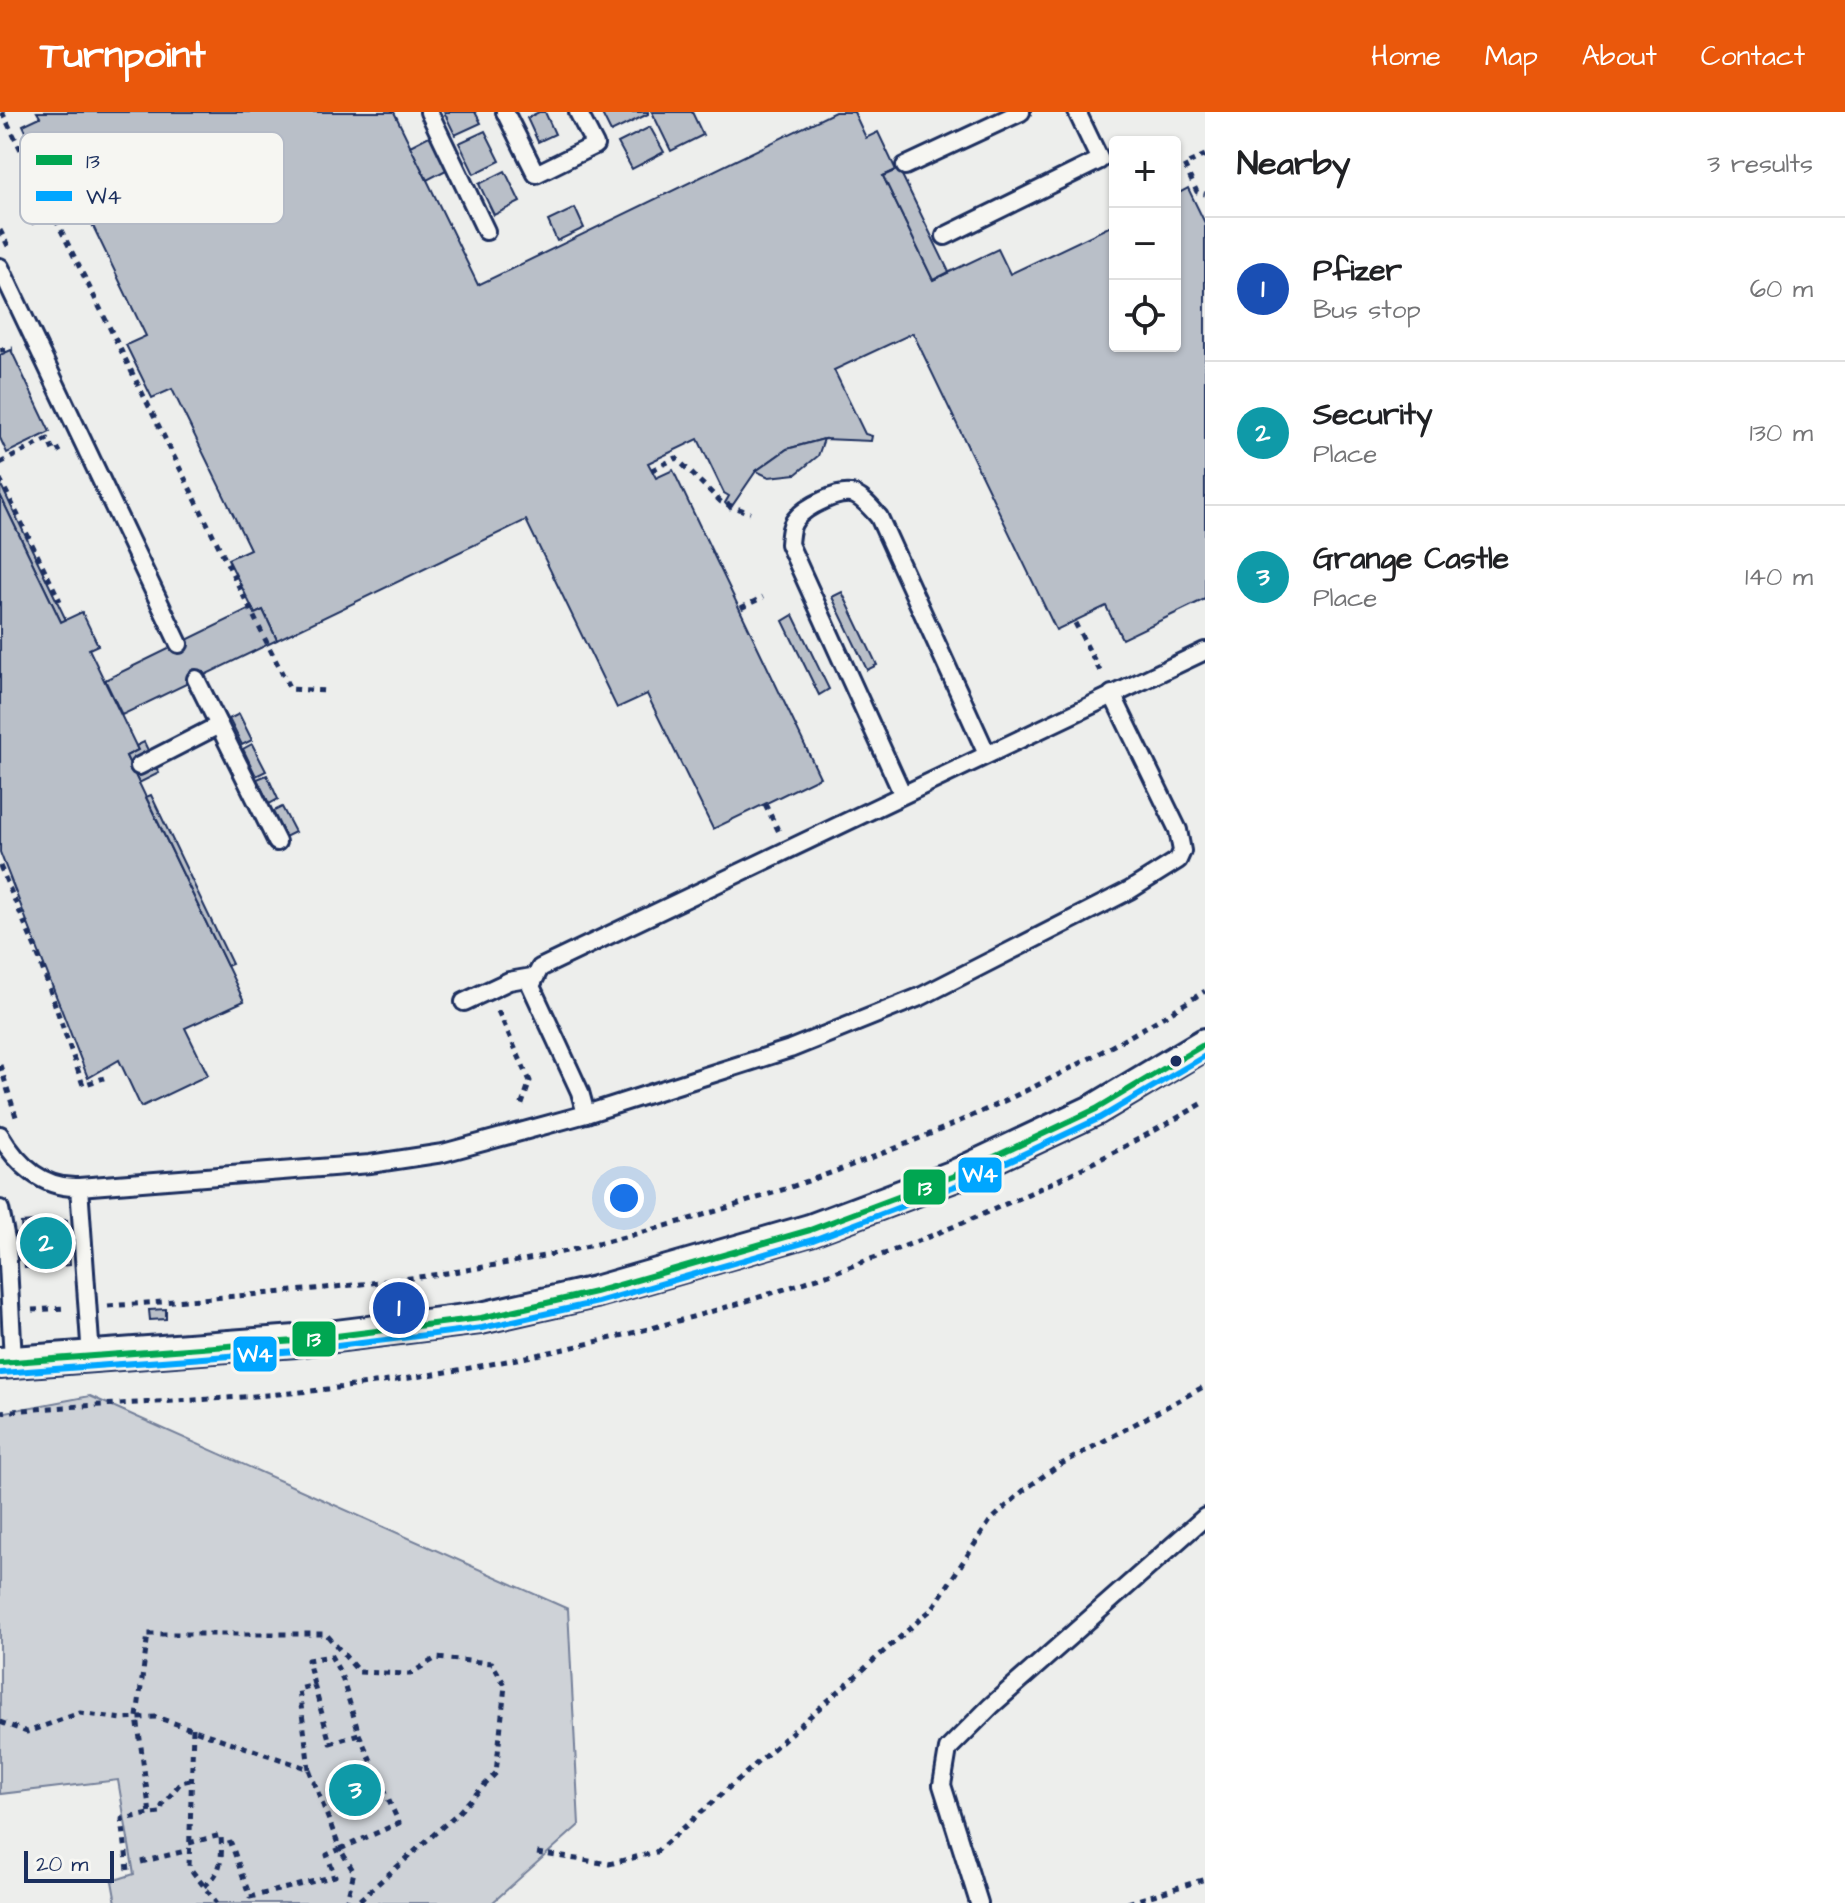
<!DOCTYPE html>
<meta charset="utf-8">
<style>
body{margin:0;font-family:"Architects Daughter",sans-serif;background:#f2f2f2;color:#202124}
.controls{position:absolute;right:24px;top:24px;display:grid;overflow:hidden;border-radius:8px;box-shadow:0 2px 6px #0004}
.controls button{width:72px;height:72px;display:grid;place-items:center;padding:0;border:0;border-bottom:2px solid #e0e0e0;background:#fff;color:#202124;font:40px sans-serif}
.scale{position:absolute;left:24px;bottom:20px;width:90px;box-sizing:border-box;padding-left:8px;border:4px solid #1b2f5e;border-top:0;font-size:22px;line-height:28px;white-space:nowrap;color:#1b2f5e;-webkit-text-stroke:6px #f6f6f2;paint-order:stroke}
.you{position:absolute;left:624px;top:1086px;width:28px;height:28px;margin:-20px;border:6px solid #fff;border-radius:50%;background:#1a73e8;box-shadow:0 0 0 12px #1a73e833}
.badge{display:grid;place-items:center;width:52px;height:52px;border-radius:50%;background:#ea580c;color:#fff;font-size:26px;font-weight:700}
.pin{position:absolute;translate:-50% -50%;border:4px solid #fff;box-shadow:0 2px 8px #0006}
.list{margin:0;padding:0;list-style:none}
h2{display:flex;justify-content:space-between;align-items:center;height:104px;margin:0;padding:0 32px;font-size:34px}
h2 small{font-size:26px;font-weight:400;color:#757577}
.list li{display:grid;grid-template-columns:52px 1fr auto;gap:24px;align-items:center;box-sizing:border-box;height:144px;padding:0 32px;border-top:2px solid #e0e0e0}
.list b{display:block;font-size:30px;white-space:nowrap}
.list p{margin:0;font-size:26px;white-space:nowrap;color:#757577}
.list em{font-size:26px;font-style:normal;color:#757577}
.icon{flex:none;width:44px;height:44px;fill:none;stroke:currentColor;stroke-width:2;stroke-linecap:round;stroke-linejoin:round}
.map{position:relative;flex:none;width:1205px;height:1791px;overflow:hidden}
header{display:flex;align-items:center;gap:48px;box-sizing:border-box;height:112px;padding:0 40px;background:#ea580c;color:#fff}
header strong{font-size:38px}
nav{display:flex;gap:44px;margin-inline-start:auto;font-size:28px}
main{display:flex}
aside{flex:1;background:#fff}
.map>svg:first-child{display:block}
.green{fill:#ced2d7;stroke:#74809a;stroke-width:2}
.building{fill:#b9bfc8;stroke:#1b2f5e;stroke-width:2}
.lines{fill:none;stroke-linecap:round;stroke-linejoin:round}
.service-casing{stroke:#1b2f5e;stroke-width:22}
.minor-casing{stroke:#1b2f5e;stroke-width:36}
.path{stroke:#1b2f5e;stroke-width:5;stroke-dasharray:6 6;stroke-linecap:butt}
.service{stroke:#f6f6f2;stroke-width:16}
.minor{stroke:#f6f6f2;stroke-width:30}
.bus-1-casing{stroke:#f6f6f2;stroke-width:12}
.bus-2-casing{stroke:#f6f6f2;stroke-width:12}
.bus-1{stroke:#00a651;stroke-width:6}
.bus-2{stroke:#00a6ff;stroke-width:6}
.bus-dot{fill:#1b2f5e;stroke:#f6f6f2;stroke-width:3}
.key{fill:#f6f6f2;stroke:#b4bac6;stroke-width:2}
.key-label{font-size:22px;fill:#1b2f5e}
.line-badge{stroke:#f6f6f2;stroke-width:3}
.badge-label{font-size:22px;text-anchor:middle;font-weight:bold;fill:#fff}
</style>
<header>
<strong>Turnpoint</strong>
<nav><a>Home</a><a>Map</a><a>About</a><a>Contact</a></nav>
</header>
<main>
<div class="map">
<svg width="1205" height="1791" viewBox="0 0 1205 1791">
<rect width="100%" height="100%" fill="#edeeec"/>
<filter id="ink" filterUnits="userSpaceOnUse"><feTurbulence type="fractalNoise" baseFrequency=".0125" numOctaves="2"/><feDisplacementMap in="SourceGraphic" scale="16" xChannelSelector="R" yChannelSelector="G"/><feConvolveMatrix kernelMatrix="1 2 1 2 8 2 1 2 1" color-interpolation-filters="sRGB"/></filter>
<g filter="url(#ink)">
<!-- green -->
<polygon class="green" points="90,1284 568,1497 579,1713 492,1791 116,1791 112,1769 134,1762 118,1668 0,1682 0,1301"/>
<!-- building -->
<g class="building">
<polygon points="37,0 394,0 478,173 835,0 854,0 866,26 878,20 896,58 883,64 933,168 998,137 1010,162 1115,112 1115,234 1175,234 1175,83 1188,76 1205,111 1205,487 1122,527 1106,494 1056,518 913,221 834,258 865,322 872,324 871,329 824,327 787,337 756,359 730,397 725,391 729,384 724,381 698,327 648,351 656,366 673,358 820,665 713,717 647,582 617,596 526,408 277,528 263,498 255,502 228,447 250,437 172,277 152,286 126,233 146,224 67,60 49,69 23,13 40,5"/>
<polygon points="444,0 475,0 481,11 455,23"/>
<polygon points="539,0 545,0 555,22 538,30 527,6"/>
<polygon points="601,0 648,0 648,2 611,20"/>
<polygon points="652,0 692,0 703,23 671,39"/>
<polygon points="650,15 664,40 632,57 618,31"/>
<polygon points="485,19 500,49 474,62 459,31"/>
<polygon points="431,23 448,57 427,68 410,34"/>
<polygon points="899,57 949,160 933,168 883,64"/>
<polygon points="505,59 520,90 494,103 479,72"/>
<polygon points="575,96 584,116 557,129 548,109"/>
<polygon points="11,238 50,320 7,341 0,326 0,243"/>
<polygon points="824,327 818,344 796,362 769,365 756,359 787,337"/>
<polygon points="0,371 66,508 61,510 0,383"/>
<polygon points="0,383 61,510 82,500 98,533 89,537 138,638 126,644 244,889 185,916 208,963 141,995 119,948 88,966 0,740"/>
<polygon points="842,480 877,553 867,558 832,485"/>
<polygon points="252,496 255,502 263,498 277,528 122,603 105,568"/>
<polygon points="793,503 829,577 819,583 783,509"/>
<polygon points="239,602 252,628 242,633 229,607"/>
<polygon points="144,630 159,661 139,671 126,644 138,638 136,634"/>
<polygon points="252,632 266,659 256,664 243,637"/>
<polygon points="267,663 278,687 269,692 257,667"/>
<polygon points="151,683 232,852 227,854 146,685"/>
<polygon points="282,695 295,720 285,725 272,700"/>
<polygon points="67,1108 70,1153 25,1156 21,1111"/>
<polygon points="56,1120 58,1141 36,1143 34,1121"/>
<polygon points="166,1197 166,1207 150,1208 149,1198"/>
</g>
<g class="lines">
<!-- service casing -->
<g class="service-casing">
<g id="service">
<polyline points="429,0 486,119"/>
<polyline points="505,0 536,62 595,33 578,0"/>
<polyline points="905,54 1021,0"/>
<polyline points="945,124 1100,48 1077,0"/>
<polyline points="0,155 179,532"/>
<polyline points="196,567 277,730"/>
<polyline points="139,654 219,613"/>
<path d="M 902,681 L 789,432 C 790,422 790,414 796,407 C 805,395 840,377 855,383 C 865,388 872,397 879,405 L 986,640"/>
<polyline points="464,890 509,869 532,865"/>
<polyline points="586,1002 580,980 531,874 540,856 1205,539"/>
<path d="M 0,1023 C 17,1052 43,1077 79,1075 L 91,1245"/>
<polyline points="79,1075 370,1052 443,1041 586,1002 790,937 922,884 1130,778 1178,748 1182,739 1178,718 1112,582"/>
<polyline points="0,1097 7,1132 13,1249"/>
<polyline points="979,1791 942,1673 948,1637 991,1594 1205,1405"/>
</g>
</g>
<!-- minor casing -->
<g class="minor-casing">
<polyline id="minor" points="0,1251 296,1229 481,1206 595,1180 810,1118 954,1064 1096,997 1205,932"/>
</g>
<!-- path -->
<g class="path">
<polyline points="2,0 290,577 328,579"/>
<polyline points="1205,43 1184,53 1197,80 1205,82"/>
<polyline points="31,111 52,100"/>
<polyline points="0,118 9,136"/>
<polyline points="0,238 13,237"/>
<polyline points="0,351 48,327 54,341 61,337"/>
<polyline points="652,358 676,346 721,390 750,401"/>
<polyline points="0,367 60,489"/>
<polyline points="741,496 763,485"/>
<polyline points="1075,511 1102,563"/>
<polyline points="765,692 779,720"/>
<polyline points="0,754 36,838 83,973 104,966"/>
<polyline points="498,899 530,969 521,995"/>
<polyline points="0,953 17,1008"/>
<path d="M 108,1194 C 278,1181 451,1170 617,1127 C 822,1074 1026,993 1205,879"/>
<polyline points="32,1198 66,1196"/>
<path d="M 0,1300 C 109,1290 219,1290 328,1277 C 633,1241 939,1145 1205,990"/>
<polyline points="314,1573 308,1548 331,1544 341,1562 359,1622 399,1711 340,1737 354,1760 346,1791"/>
<polyline points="0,1610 27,1620 80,1601 122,1607 156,1605 309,1657 340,1737 327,1743 335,1764 250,1785 231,1731 222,1734"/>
<polyline points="193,1616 189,1755 217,1791"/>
<polyline points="309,1657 299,1577 314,1573 330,1631 359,1622"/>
<polyline points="190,1668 181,1670 162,1694 161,1701 150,1702 137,1605 148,1522 326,1522 359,1560 410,1562 436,1546 492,1551 505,1573 496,1661 458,1701 356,1791"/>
<path d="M 189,1731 L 221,1723 C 222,1744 223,1761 204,1774"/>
<polyline points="537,1741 609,1752 656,1740 932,1497 990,1409 1024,1378 1056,1355 1205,1274"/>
<polyline points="141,1750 189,1738"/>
<polyline points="128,1758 122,1707 150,1702"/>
<polyline points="1128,1791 1205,1767"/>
</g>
<!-- service -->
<use href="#service" class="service"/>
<!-- minor -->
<use href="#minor" class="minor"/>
<!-- bus-1 casing -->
<g class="bus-1-casing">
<polyline id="bus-1" points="0,1251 296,1229 481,1206 595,1180 810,1118 954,1064 1096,997 1205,932"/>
</g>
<!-- bus-2 casing -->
<g class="bus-2-casing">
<polyline id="bus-2" points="1,1261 297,1239 482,1216 598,1190 813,1128 958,1073 1100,1006 1205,944"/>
</g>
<!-- bus-1 -->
<use href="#bus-1" class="bus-1"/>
<!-- bus-2 -->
<use href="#bus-2" class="bus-2"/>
</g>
</g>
<!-- markers -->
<circle class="bus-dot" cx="1176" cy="949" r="7"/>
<!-- legend -->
<rect x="20" y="20" width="264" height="92" rx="12" class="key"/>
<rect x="36" y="43" width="36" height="10" fill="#00a651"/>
<rect x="36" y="79" width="36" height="10" fill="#00a6ff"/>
<g class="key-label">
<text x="86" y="56">13</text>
<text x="86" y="92">W4</text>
</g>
<g class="line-badge">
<rect x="957" y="1044" width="46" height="38" rx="8" fill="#00a6ff"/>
<rect x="902" y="1056" width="45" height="38" rx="8" fill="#00a651"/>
<rect x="291" y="1208" width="46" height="38" rx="8" fill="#00a651"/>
<rect x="232" y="1223" width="46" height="38" rx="8" fill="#00a6ff"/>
</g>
<g class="badge-label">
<text x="980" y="1070">W4</text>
<text x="925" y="1083">13</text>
<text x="314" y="1234">13</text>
<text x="255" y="1250">W4</text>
</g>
</svg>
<div class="controls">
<button>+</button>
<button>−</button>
<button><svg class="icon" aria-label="locate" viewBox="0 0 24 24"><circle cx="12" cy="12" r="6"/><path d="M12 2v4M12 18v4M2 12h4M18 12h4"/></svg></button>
</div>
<div class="scale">20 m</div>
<div class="you"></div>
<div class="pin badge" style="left:399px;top:1196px;background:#1a4fb4">1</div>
<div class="pin badge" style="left:46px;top:1131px;background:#0f9aa8">2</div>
<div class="pin badge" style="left:355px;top:1678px;background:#0f9aa8">3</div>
</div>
<aside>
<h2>Nearby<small>3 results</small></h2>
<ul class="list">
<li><span class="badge" style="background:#1a4fb4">1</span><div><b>Pfizer</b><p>Bus stop</p></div><em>60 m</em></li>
<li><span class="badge" style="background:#0f9aa8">2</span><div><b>Security</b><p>Place</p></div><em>130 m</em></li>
<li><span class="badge" style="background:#0f9aa8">3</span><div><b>Grange Castle</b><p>Place</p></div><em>140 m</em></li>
</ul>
</aside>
</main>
